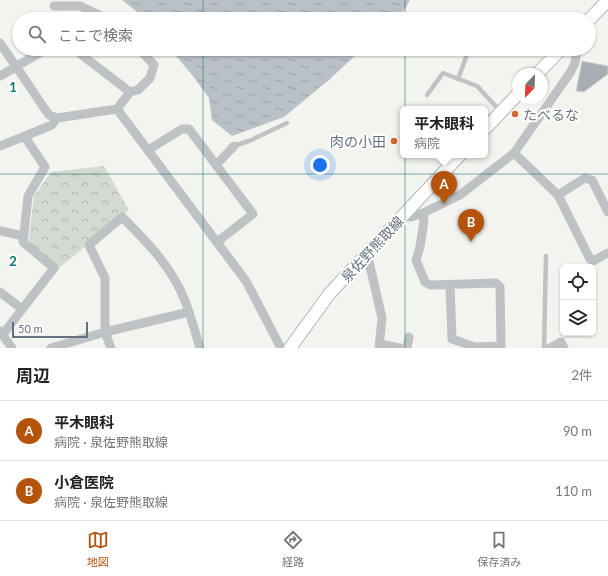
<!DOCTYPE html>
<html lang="ja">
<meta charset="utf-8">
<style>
body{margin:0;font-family:Lato,"Noto Sans JP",sans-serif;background:#f2f2f2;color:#222}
.controls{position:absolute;right:12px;bottom:12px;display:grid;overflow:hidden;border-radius:6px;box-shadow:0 1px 3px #0004}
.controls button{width:36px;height:36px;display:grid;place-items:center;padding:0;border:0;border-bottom:1px solid #e0e0e0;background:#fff;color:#222;font:20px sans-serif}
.compass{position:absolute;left:512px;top:68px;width:36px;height:36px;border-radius:50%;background:#fff;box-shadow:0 1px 3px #0004;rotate:203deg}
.scale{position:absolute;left:12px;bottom:10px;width:76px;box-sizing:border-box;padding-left:4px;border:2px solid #65717e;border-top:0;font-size:11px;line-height:14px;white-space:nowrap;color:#65717e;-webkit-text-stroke:3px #fff;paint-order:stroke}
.you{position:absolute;left:320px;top:165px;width:14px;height:14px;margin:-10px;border:3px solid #fff;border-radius:50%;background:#1a73e8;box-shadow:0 0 0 6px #1a73e833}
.badge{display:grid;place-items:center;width:26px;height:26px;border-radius:50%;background:#b45309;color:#fff;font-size:13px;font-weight:700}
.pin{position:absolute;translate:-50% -33px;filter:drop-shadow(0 1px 2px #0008)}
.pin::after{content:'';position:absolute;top:21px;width:14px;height:12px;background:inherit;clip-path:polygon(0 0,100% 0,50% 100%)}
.popup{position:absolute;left:400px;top:106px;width:88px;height:52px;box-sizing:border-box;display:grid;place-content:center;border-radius:6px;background:#fff;filter:drop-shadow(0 1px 3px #0005);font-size:13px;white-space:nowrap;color:#767676}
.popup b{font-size:15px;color:#222}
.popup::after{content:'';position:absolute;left:50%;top:100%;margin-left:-8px;border:8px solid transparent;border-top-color:#fff}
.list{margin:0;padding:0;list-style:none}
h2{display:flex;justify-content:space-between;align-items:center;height:52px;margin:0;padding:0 16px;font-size:17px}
h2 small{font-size:13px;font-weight:400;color:#767676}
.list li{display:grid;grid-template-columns:26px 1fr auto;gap:12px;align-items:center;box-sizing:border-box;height:60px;padding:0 16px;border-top:1px solid #e0e0e0}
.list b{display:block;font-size:15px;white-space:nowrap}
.list p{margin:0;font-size:13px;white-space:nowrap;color:#767676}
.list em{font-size:13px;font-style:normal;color:#767676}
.icon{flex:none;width:22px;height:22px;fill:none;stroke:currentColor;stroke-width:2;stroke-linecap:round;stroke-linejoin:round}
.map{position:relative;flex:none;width:608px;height:348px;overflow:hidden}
.search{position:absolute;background:#fff;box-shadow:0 1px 3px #0004;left:12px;right:12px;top:12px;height:44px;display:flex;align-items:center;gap:10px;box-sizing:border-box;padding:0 14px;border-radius:22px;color:#767676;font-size:15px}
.sheet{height:172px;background:#fff}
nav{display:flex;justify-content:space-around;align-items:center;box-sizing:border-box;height:56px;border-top:1px solid #e0e0e0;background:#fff;font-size:11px;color:#767676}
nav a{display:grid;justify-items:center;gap:2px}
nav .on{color:#b45309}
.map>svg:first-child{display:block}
.forest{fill:url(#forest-crowns)}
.water{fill:url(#water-ripples)}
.building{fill:#a7adb2;stroke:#d4d5d3}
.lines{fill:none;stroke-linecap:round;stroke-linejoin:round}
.secondary-casing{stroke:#b2b6ba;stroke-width:14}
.service{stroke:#bfc2c5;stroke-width:4.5}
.minor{stroke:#bfc2c5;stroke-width:9}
.secondary{stroke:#fff;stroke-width:12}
.grid{fill:none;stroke:#0f766e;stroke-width:1;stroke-opacity:0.55}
.poi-dot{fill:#d26531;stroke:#fff;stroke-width:1.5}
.labels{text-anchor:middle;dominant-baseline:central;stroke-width:4;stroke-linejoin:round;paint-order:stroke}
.poi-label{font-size:14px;fill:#65717e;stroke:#fff;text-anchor:start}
.street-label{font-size:14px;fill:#65717e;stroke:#fff}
.grid-label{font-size:13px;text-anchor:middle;font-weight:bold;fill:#0f766e;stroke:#fff;stroke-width:4;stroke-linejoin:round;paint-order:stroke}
</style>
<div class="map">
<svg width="608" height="348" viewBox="0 0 608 348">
<defs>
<pattern id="forest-crowns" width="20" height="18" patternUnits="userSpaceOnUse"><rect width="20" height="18" fill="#d4dad1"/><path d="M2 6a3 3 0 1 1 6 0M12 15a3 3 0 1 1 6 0" fill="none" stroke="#b0b5af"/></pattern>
<pattern id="water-ripples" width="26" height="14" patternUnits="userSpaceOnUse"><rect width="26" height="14" fill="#b9c1c7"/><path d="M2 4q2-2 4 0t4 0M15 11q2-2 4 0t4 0" fill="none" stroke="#9aa1a7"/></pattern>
</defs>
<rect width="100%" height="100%" fill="#f3f3f0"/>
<!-- forest -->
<polygon class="forest" points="104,166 129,210 59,268 32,245 29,238 34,196 51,172"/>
<!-- water -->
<g class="water">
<polygon points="122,0 410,0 405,9 395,19 146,19"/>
<polygon points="170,49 362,49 330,79 284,117 232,136 212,120 209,98 193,76"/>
</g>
<!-- building -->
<polygon class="building" points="582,61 608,66 608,74 584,92 576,91"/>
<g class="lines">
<!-- secondary casing -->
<g class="secondary-casing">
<g id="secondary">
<polyline points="589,20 608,0"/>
<polyline points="537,74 561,49"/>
<polyline points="485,129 518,94"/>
<polyline points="290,348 330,293 460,155"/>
</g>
</g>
<!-- service -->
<g class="service">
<polyline points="458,79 469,49"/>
<polyline points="427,95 443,73 477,86 500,111"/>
<polyline points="234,146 249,141 287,123"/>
<polyline points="544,348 546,256"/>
</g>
<!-- minor -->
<g class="minor">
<polyline points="54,6 80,6 108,19"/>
<polyline points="0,43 49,115 57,118 117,109 130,92 138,90 150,78 154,65 139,49"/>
<polyline points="74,49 130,92"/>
<polyline points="0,76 46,49"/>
<polyline points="117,109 246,281 281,348"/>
<polyline points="0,146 52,125 57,118"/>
<polyline points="148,150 182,129 189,129 253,214 217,242"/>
<polyline points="514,153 558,195 590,259 593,261 608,253"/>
<polyline points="216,165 234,146"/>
<polyline points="558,195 585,178 592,180 608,212"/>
<polyline points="423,213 424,221 420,247 416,260 425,282 430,285 496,283 500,287 501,346 475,347 452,339 450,285"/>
<polyline points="402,216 411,217 423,213 460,195 514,153 570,73 575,63 577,49"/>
<polyline points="0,231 24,236"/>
<polyline points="367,253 382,318 379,348"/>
<polyline points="0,292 22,309"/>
<polyline points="0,331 12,348"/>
<polyline points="3,334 54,268 23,242 28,196 45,167 25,137"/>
<polyline points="380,344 400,348"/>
<polyline points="51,348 105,332 189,312"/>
<path d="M 111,348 L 105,332 L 105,278 L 89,245 L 122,217 C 147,242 172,267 185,301 C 191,316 195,332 200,348"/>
<polyline points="407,348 409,337"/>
<polyline points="550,348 561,342 564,348"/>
</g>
<!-- secondary -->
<use href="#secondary" class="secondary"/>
</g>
<!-- grid -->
<path class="grid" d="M 203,0 L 203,19M 405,0 L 405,19M 203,49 L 203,348M 405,49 L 405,348M 0,174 L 608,174"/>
<!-- markers -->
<g class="poi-dot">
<circle cx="515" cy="114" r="4"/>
<circle cx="394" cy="141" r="4"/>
</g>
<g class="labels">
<!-- poi labels -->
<g class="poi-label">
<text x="523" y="114">たべるな</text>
<text x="386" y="141" text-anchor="end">肉の小田</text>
</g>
<!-- street labels -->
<g class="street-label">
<text transform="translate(372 249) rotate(-47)">泉佐野熊取線</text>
</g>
</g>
<g class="grid-label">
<text x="13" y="92">1</text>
<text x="13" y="266">2</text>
</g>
</svg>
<div class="controls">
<button><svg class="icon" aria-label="locate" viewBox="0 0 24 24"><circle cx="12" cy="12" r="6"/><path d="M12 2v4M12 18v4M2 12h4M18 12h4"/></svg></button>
<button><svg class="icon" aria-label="layers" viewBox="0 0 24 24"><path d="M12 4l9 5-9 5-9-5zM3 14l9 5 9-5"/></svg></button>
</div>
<svg class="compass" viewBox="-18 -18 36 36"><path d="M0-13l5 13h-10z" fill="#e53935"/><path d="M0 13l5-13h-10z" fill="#767676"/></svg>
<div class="scale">50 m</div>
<div class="you"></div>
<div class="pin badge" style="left:444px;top:204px">A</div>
<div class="popup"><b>平木眼科</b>病院</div>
<div class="pin badge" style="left:471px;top:242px">B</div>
<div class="search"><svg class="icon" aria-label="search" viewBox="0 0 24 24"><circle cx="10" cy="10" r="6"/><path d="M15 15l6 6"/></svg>ここで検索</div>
</div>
<section class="sheet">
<h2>周辺<small>2件</small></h2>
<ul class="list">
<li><span class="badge">A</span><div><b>平木眼科</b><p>病院 · 泉佐野熊取線</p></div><em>90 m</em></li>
<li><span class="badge">B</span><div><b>小倉医院</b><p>病院 · 泉佐野熊取線</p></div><em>110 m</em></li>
</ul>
</section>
<nav>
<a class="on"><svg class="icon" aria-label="map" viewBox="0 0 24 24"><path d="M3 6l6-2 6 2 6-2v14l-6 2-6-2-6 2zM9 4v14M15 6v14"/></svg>地図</a>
<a><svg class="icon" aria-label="directions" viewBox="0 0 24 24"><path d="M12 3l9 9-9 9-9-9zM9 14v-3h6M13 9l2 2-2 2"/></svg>経路</a>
<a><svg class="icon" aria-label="saved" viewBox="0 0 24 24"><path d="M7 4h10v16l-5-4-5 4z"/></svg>保存済み</a>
</nav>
